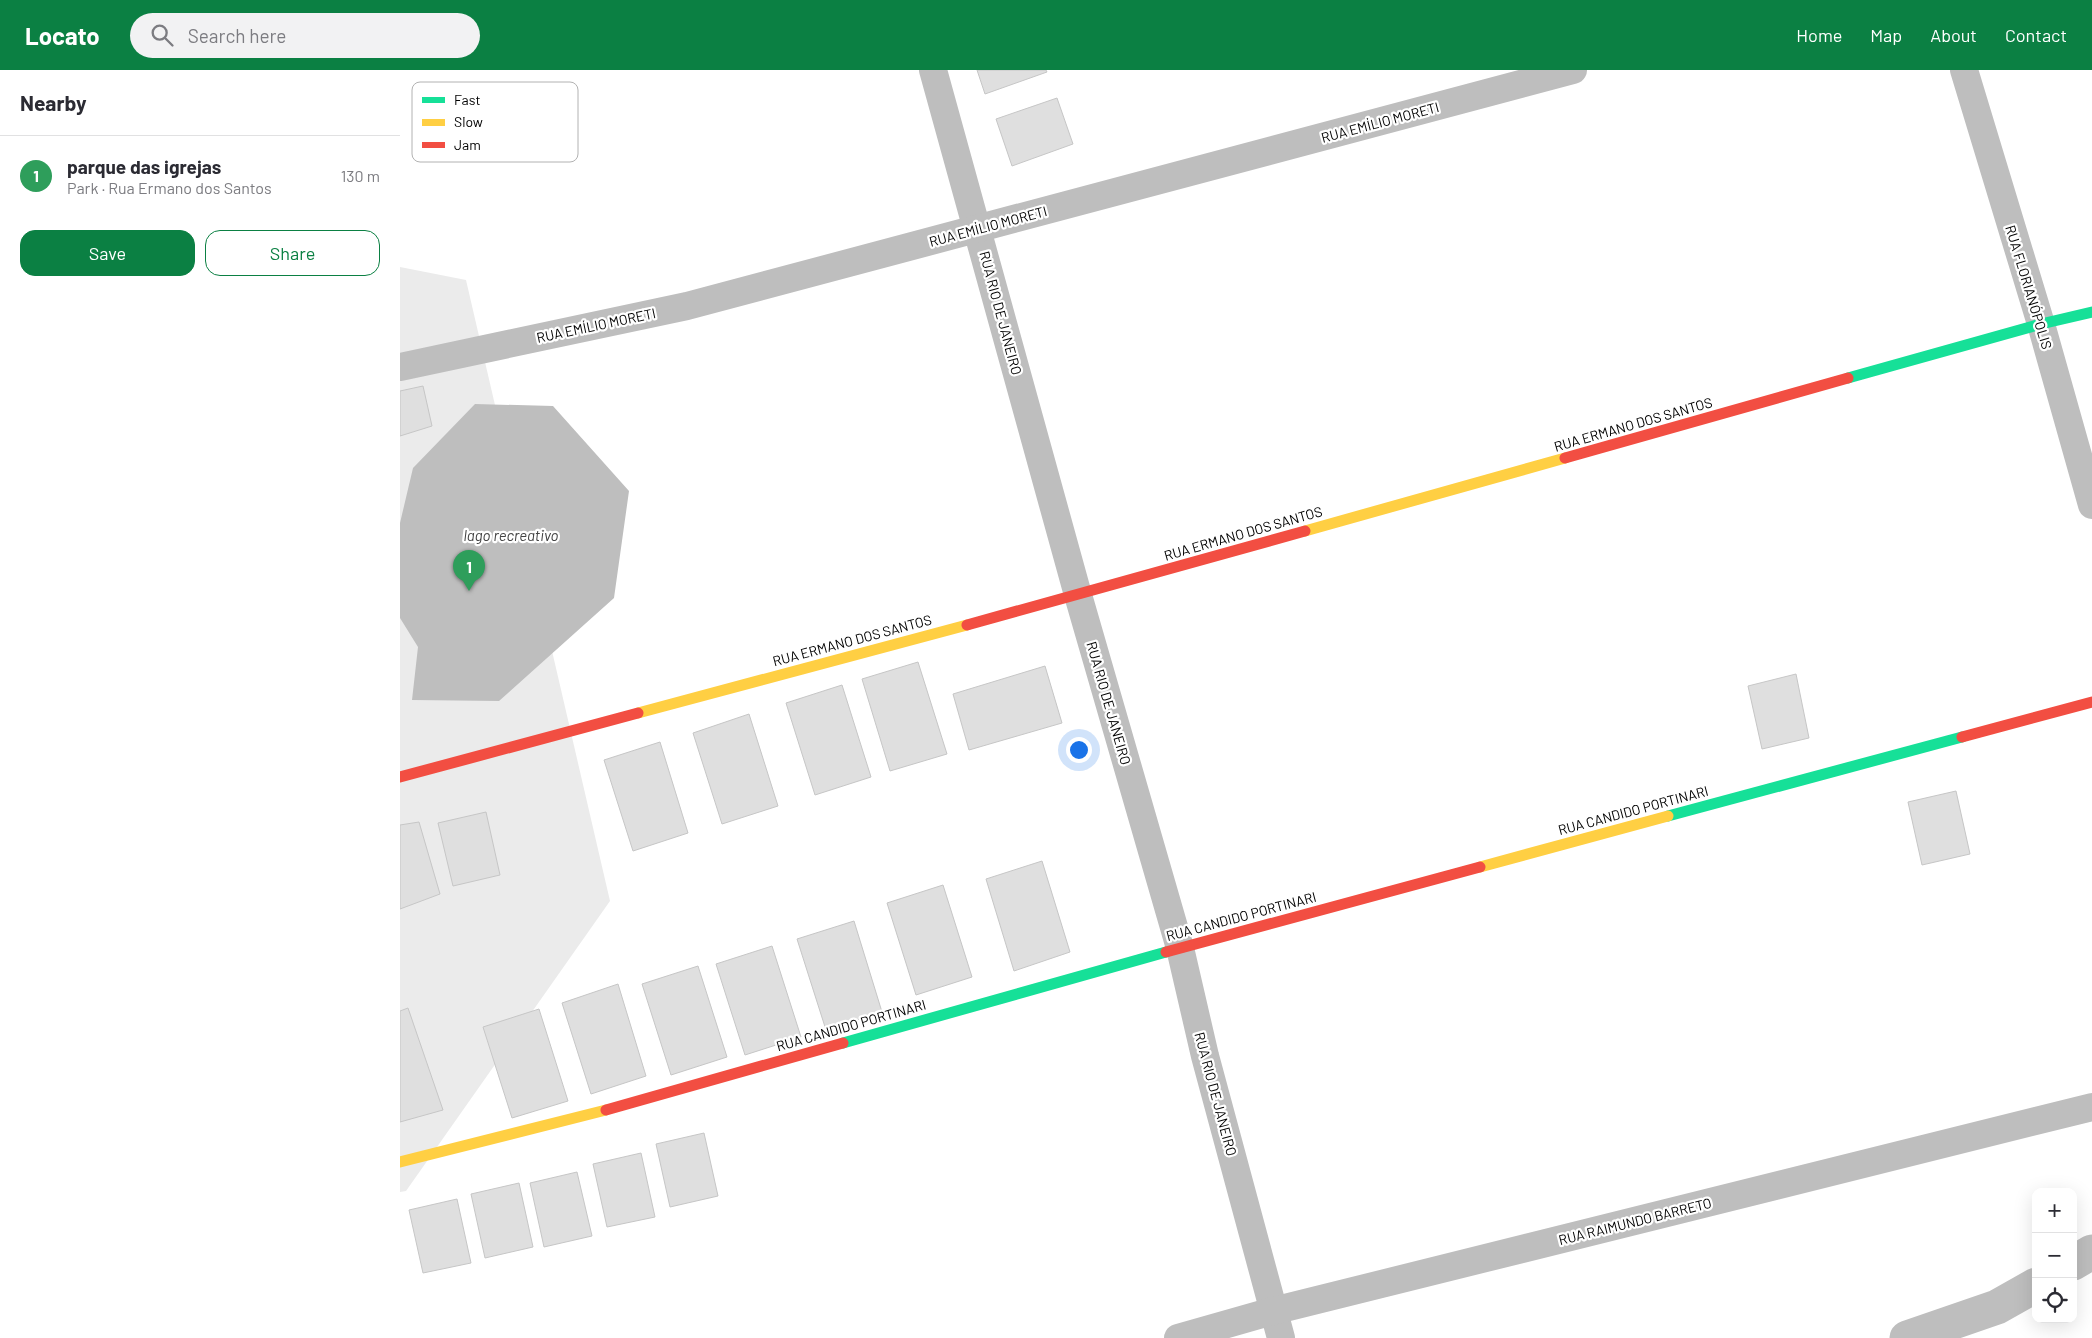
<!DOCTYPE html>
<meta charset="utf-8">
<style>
body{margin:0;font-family:Barlow,sans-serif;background:#f2f2f3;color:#2b2b33}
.controls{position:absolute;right:15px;bottom:15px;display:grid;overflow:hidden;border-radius:10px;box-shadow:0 5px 20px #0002}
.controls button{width:45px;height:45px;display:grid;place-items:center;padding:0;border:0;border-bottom:1px solid #e1e1e2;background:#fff;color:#2b2b33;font:25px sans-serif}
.you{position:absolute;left:678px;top:679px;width:18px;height:18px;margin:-12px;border:4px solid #fff;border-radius:50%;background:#1a73e8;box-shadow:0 0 0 8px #1a73e833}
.badge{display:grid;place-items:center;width:32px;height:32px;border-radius:50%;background:#0b8043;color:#fff;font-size:16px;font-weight:700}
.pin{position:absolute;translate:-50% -41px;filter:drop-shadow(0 1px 2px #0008)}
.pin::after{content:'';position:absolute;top:26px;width:18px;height:15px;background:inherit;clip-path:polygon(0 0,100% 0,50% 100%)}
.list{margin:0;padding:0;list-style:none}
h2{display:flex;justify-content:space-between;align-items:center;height:65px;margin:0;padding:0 20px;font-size:21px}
h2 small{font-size:16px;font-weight:400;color:#7c7c81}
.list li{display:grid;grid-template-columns:32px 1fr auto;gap:15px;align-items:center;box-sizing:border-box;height:80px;padding:0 20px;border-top:1px solid #e1e1e2}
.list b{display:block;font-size:19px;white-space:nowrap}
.list p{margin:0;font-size:16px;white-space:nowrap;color:#7c7c81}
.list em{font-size:16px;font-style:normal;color:#7c7c81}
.actions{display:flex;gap:10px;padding:15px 20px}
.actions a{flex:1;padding:11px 0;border:1px solid #0b8043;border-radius:15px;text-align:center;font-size:18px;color:#0b8043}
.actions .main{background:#0b8043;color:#fff}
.icon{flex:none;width:28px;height:28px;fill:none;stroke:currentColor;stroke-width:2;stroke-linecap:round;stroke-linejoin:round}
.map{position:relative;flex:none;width:1692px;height:1268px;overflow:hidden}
header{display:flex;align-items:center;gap:30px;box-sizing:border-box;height:70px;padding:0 25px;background:#0b8043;color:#fff}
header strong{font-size:24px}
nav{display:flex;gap:28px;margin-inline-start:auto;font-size:18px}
.search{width:350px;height:45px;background:#f2f2f3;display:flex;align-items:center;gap:12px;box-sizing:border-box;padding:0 18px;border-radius:28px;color:#7c7c81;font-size:19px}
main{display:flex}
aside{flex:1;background:#fff}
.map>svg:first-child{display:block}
.green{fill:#ebebeb}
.water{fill:#bebebe}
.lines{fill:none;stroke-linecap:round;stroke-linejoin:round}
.canal{stroke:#bebebe;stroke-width:35}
.building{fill:#dfdfdf;stroke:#c6c6c6}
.street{stroke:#bebebe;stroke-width:28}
.fast{stroke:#16e098;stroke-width:11}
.slow{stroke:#ffcf43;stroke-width:11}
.jam{stroke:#f24e42;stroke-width:11}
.labels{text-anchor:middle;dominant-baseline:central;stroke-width:4.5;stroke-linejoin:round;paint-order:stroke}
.street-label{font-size:14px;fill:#000;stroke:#fff}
.water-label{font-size:15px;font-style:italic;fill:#434343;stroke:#fff}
.key{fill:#fff;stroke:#b2b2b2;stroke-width:1}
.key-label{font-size:14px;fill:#000}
</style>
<header>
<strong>Locato</strong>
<div class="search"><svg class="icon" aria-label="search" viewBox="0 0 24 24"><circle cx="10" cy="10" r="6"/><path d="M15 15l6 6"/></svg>Search here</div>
<nav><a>Home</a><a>Map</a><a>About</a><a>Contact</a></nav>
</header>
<main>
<aside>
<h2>Nearby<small></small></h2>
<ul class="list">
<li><span class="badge" style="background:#2e9e5b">1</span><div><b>parque das igrejas</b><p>Park · Rua Ermano dos Santos</p></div><em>130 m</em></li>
</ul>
<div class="actions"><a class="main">Save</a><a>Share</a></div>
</aside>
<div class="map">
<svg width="1692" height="1268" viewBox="0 0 1692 1268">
<rect width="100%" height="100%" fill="#fff"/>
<!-- green -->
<polygon class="green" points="0,197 66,210 210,831 6,1121 0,1122"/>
<!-- water -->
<polygon class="water" points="75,334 153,336 229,421 214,528 99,631 12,630 18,577 0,548 0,453 13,398"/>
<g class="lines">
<!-- canal -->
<g class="canal">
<polyline points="1673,1193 1692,1182"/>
<polyline points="1507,1268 1597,1237 1636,1215"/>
</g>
</g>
<!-- building -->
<g class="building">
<polygon points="577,0 646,0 647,2 585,24"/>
<polygon points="657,28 673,74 612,96 596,49"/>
<polygon points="23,316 32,356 0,366 0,321"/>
<polygon points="518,592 547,684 490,701 462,609"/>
<polygon points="645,596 662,653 569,680 553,624"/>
<polygon points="1396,604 1409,668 1362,679 1348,616"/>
<polygon points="442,615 471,707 415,725 386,633"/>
<polygon points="349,644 378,736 322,754 293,663"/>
<polygon points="260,672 288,763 233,781 204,690"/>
<polygon points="1556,721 1570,784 1522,795 1508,732"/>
<polygon points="86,742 100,805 53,816 38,753"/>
<polygon points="19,752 40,824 0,839 0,755"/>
<polygon points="642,791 670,882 614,901 586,809"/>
<polygon points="543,815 572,907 516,925 487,833"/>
<polygon points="454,851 482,942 426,960 397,869"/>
<polygon points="372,876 401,967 345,985 316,894"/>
<polygon points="298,896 327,987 271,1005 242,914"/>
<polygon points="218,914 246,1006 191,1024 162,933"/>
<polygon points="8,938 43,1040 0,1052 0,941"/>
<polygon points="139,939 168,1031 112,1048 83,957"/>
<polygon points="304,1063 318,1126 270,1137 256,1074"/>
<polygon points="241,1083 255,1147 207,1157 193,1094"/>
<polygon points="177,1102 192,1166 144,1177 130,1113"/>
<polygon points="119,1113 133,1177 85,1188 71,1124"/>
<polygon points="57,1129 71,1193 23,1203 9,1140"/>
</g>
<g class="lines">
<!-- street -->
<g class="street">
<polyline points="533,0 678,525 780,878 805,986 881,1268"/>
<polyline points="1564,0 1641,254 1692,435"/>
<polyline points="0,297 287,236 1173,0"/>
<polyline points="778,1268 873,1241 1692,1037"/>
</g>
<!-- fast -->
<g class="fast">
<polyline points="1448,308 1641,254 1692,242"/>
<polyline points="1268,746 1562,667"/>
<polyline points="443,973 766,882"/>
</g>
<!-- slow -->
<g class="slow">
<polyline points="905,461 1165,388"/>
<polyline points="238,643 567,555"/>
<polyline points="1080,797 1268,746"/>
<polyline points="0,1092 206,1040"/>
</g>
<!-- jam -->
<g class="jam">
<polyline points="1165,388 1448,308"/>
<polyline points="567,555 905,461"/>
<polyline points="1562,667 1692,632"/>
<polyline points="0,707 238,643"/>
<polyline points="766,882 1080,797"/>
<polyline points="206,1040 443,973"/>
</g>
</g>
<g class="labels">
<!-- street labels -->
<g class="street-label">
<text transform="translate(980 52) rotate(-15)">RUA EMÍLIO MORETI</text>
<text transform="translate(588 156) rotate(-15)">RUA EMÍLIO MORETI</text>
<text transform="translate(1629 217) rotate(73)">RUA FLORIANÓPOLIS</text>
<text transform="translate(601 243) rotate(75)">RUA RIO DE JANEIRO</text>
<text transform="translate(196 255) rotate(-12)">RUA EMÍLIO MORETI</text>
<text transform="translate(1233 354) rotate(-16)">RUA ERMANO DOS SANTOS</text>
<text transform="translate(843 463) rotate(-16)">RUA ERMANO DOS SANTOS</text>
<text transform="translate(452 570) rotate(-15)">RUA ERMANO DOS SANTOS</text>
<text transform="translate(709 633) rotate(74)">RUA RIO DE JANEIRO</text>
<text transform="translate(1233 740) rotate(-15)">RUA CANDIDO PORTINARI</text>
<text transform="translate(841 846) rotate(-15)">RUA CANDIDO PORTINARI</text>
<text transform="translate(451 955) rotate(-16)">RUA CANDIDO PORTINARI</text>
<text transform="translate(816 1024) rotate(75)">RUA RIO DE JANEIRO</text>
<text transform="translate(1235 1151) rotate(-14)">RUA RAIMUNDO BARRETO</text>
</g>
<!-- water labels -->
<g class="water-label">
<text x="111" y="465">lago recreativo</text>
</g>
</g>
<!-- legend -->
<rect x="12" y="12" width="166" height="80" rx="8" class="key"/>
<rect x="22" y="27" width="23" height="6" fill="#16e098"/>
<rect x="22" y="49" width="23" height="7" fill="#ffcf43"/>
<rect x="22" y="72" width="23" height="6" fill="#f24e42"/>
<g class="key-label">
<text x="54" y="35">Fast</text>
<text x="54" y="57">Slow</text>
<text x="54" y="80">Jam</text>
</g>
</svg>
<div class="controls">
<button>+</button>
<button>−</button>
<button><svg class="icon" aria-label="locate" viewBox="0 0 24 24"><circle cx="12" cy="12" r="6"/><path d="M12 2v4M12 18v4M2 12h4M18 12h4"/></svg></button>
</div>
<div class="you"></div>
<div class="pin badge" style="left:69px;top:521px;background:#2e9e5b">1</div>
</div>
</main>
